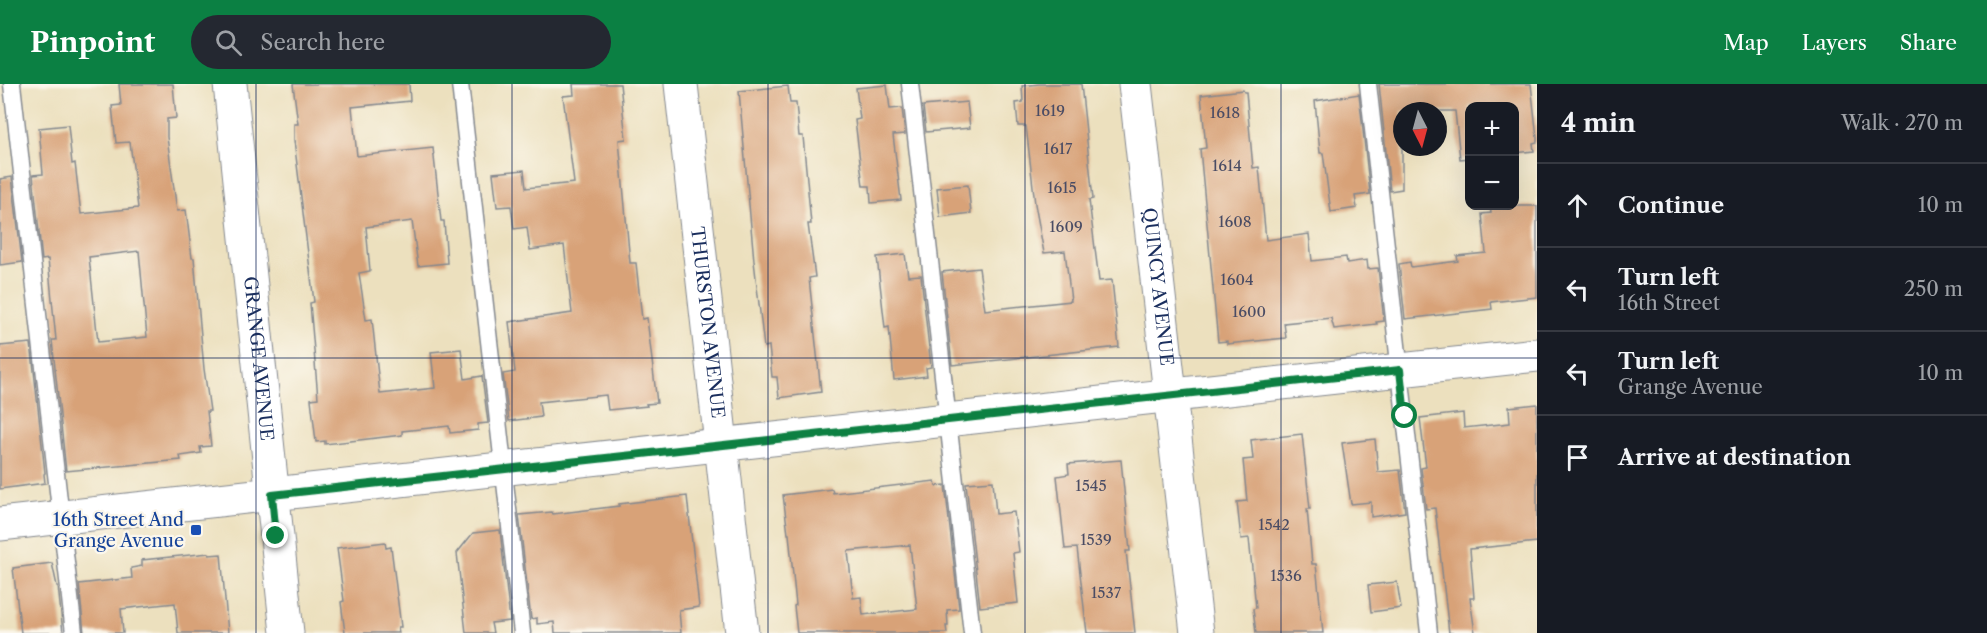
<!DOCTYPE html>
<meta charset="utf-8">
<style>
body{margin:0;font-family:"Libre Caslon Text",serif;background:#242831;color:#f1f3f6}
.controls{position:absolute;right:18px;top:18px;display:grid;overflow:hidden;border-radius:12px;box-shadow:0 6px 24px #0002}
.controls button{width:54px;height:54px;display:grid;place-items:center;padding:0;border:0;border-bottom:2px solid #363941;background:#171b24;color:#f1f3f6;font:30px sans-serif}
.compass{position:absolute;left:1393px;top:18px;width:54px;height:54px;border-radius:50%;background:#171b24;box-shadow:0 6px 24px #0002;rotate:174deg}
.stop{position:absolute;width:18px;height:18px;margin:-14px;border:4px solid #0b8043;border-radius:50%;background:#fff}
.stop.end{background:#0b8043;border-color:#fff;box-shadow:0 2px 6px #0008}
.list{margin:0;padding:0;list-style:none}
h2{display:flex;justify-content:space-between;align-items:center;height:78px;margin:0;padding:0 24px;font-size:26px}
h2 small{font-size:20px;font-weight:400;color:#9ea1a6}
.list li{display:grid;grid-template-columns:39px 1fr auto;gap:18px;align-items:center;box-sizing:border-box;height:84px;padding:0 24px;border-top:2px solid #363941}
.list b{display:block;font-size:22px;white-space:nowrap}
.list p{margin:0;font-size:20px;white-space:nowrap;color:#9ea1a6}
.list em{font-size:20px;font-style:normal;color:#9ea1a6}
.icon{flex:none;width:33px;height:33px;fill:none;stroke:currentColor;stroke-width:2;stroke-linecap:round;stroke-linejoin:round}
.map{position:relative;flex:none;width:1537px;height:549px;overflow:hidden}
header{display:flex;align-items:center;gap:36px;box-sizing:border-box;height:84px;padding:0 30px;background:#0b8043;color:#fff}
header strong{font-size:28px}
nav{display:flex;gap:33px;margin-inline-start:auto;font-size:21px}
.search{width:420px;height:54px;background:#242831;display:flex;align-items:center;gap:15px;box-sizing:border-box;padding:0 21px;border-radius:33px;color:#9ea1a6;font-size:22px}
main{display:flex}
aside{flex:1;background:#171b24}
.map>svg:first-child{display:block}
.building{fill:#d8a278;fill-rule:evenodd}
.lines{fill:none;stroke-linecap:round;stroke-linejoin:round}
.service-casing{stroke:#84888e;stroke-width:19}
.minor-casing{stroke:#84888e;stroke-width:35}
.tertiary-casing{stroke:#84888e;stroke-width:35}
.service{stroke:#fff;stroke-width:16}
.minor{stroke:#fff;stroke-width:33}
.tertiary{stroke:#fff;stroke-width:33}
.route{stroke:#0b8043;stroke-width:8}
.grid{fill:none;stroke:#1b2f5e;stroke-width:1.5;stroke-opacity:0.55}
.transit-dot{fill:#1a4fb4;stroke:#fbf7ec;stroke-width:2}
.labels{text-anchor:middle;dominant-baseline:central;stroke-width:4.5;stroke-linejoin:round;paint-order:stroke}
.number-label{font-size:15px;fill:#4a4c64}
.street-label{font-size:18px;fill:#1b2f5e;stroke:#fbf7ec}
.transit-label{font-size:18px;fill:#164399;stroke:#fbf7ec;text-anchor:end}
</style>
<header>
<strong>Pinpoint</strong>
<div class="search"><svg class="icon" aria-label="search" viewBox="0 0 24 24"><circle cx="10" cy="10" r="6"/><path d="M15 15l6 6"/></svg>Search here</div>
<nav><a>Map</a><a>Layers</a><a>Share</a></nav>
</header>
<main>
<div class="map">
<svg width="1537" height="549" viewBox="0 0 1537 549">
<rect width="100%" height="100%" fill="#fbf7ec"/>
<filter id="ink" filterUnits="userSpaceOnUse"><feTurbulence type="fractalNoise" baseFrequency=".0167" numOctaves="2"/><feDisplacementMap in="SourceGraphic" scale="12" xChannelSelector="R" yChannelSelector="G"/><feConvolveMatrix kernelMatrix="1 2 1 2 8 2 1 2 1" color-interpolation-filters="sRGB"/></filter>
<filter id="wash" filterUnits="userSpaceOnUse"><feTurbulence type="fractalNoise" baseFrequency=".008" numOctaves="4" result="noise"/><feDisplacementMap in="SourceGraphic" scale="24" xChannelSelector="R" yChannelSelector="G"/><feGaussianBlur stdDeviation="1.35" result="paint"/><feColorMatrix in="noise" values="0 0 0 0 0 0 0 0 0 0 0 0 0 0 0 0 0 1.4 0 .05"/><feComposite in="paint" operator="in"/></filter>
<g filter="url(#wash)">
<rect width="100%" height="100%" fill="#ece0be"/>
<g id="blocks">
<!-- building -->
<g class="building">
<path d="M 119,0 L 173,0 L 176,34 L 167,35 L 167,53 L 177,127 L 186,126 L 192,174 L 194,174 L 204,285 L 210,327 L 207,327 L 211,362 L 200,363 L 201,369 L 180,372 L 181,376 L 66,387 L 52,256 L 56,256 L 48,175 L 42,176 L 33,91 L 43,90 L 39,44 L 68,41 L 72,80 L 75,79 L 81,130 L 138,124 L 130,58 L 116,59 L 112,22 L 121,21 ZM 139,167 L 147,253 L 98,258 L 89,173 Z"/>
<polygon points="293,0 409,0 410,17 352,23 357,72 433,64 441,137 444,137 447,179 418,182 412,137 366,143 370,187 359,189 366,236 372,235 380,310 435,304 431,268 461,265 465,295 482,292 488,339 478,340 478,346 450,349 449,342 402,347 402,351 325,360 325,357 316,358 311,315 318,314 310,219 314,218 294,56 294,40 298,40"/>
<polygon points="573,0 620,0 626,55 619,56 630,179 636,179 642,235 647,234 657,319 646,320 647,322 608,326 606,311 539,318 541,333 509,337 503,290 515,288 509,238 572,229 564,161 530,166 527,143 514,145 511,122 497,123 493,89 524,86 526,104 574,99 563,12 574,11"/>
<polygon points="1039,0 1081,0 1093,115 1089,116 1099,197 1112,196 1119,263 952,281 942,188 979,184 985,226 1071,217 1065,167 1044,169 1035,120 1026,42 1018,42 1016,19 1023,18 1022,2"/>
<polygon points="1379,0 1531,0 1537,54 1537,58 1533,59 1534,67 1515,69 1515,22 1470,22 1470,74 1460,75 1455,27 1402,27 1402,105 1390,107"/>
<polygon points="887,1 890,25 902,24 905,50 893,51 901,116 871,119 870,102 863,102 855,36 860,35 856,4"/>
<polygon points="788,2 790,19 796,19 799,52 803,52 811,140 808,140 815,193 809,194 821,308 779,314 777,293 772,293 769,262 764,263 754,177 739,7"/>
<polygon points="1243,6 1244,8 1246,8 1253,84 1259,83 1266,156 1309,150 1312,177 1346,173 1347,179 1367,176 1368,185 1378,184 1384,237 1376,238 1377,240 1334,245 1331,234 1284,239 1286,254 1227,260 1227,257 1218,258 1200,65 1206,64 1201,11"/>
<polygon points="1359,10 1370,110 1355,112 1357,124 1331,128 1323,69 1320,69 1315,17"/>
<polygon points="967,18 970,44 926,48 923,22"/>
<polygon points="12,93 22,178 0,181 0,95"/>
<polygon points="968,101 971,129 940,133 937,104"/>
<polygon points="1490,122 1537,122 1537,213 1491,218 1492,225 1405,235 1399,180 1410,178 1411,183 1458,177 1457,172 1486,169 1482,130 1491,129"/>
<polygon points="905,170 908,192 921,191 931,283 926,284 927,292 894,296 889,243 885,244 877,173"/>
<polygon points="31,259 45,389 44,390 45,399 0,405 0,262"/>
<polygon points="1537,320 1537,458 1470,465 1474,514 1470,514 1475,549 1449,549 1435,424 1426,425 1421,384 1426,383 1420,334 1463,329 1464,344 1510,339 1509,323"/>
<polygon points="1302,350 1310,425 1307,425 1312,480 1316,480 1323,549 1256,549 1253,525 1256,524 1249,454 1241,455 1237,418 1247,417 1243,376 1253,375 1251,356"/>
<polygon points="1375,355 1378,388 1400,386 1405,428 1371,433 1371,418 1351,420 1342,359"/>
<polygon points="1121,376 1130,467 1126,467 1135,549 1087,549 1077,464 1065,465 1057,392 1069,390 1068,380"/>
<path d="M 935,397 L 936,402 L 945,401 L 959,525 L 947,526 L 948,542 L 946,542 L 947,549 L 797,549 L 794,522 L 796,521 L 789,450 L 788,450 L 783,411 L 832,405 L 833,409 ZM 910,461 L 917,525 L 863,531 L 861,513 L 853,514 L 848,467 Z"/>
<polygon points="993,397 996,430 1014,428 1019,468 1013,469 1018,519 980,523 966,399"/>
<polygon points="687,412 699,523 679,526 681,549 555,549 554,538 537,540 537,534 531,535 519,431 552,428 553,430 619,422 619,420"/>
<polygon points="500,446 510,537 491,539 493,549 466,549 457,469 473,449"/>
<polygon points="385,458 386,464 391,463 401,543 398,543 399,549 345,549 341,518 344,517 337,464"/>
<polygon points="209,469 209,471 221,470 228,549 178,549 175,519 121,525 123,549 84,549 79,500 132,494 131,484 142,482 142,476"/>
<polygon points="52,479 57,502 58,502 63,549 21,549 13,484"/>
<polygon points="1397,498 1401,524 1371,528 1368,501"/>
</g>
</g>
</g>
<g filter="url(#ink)">
<use href="#blocks" fill-opacity="0" stroke="#84888e" stroke-width="1.5"/>
<g class="lines">
<!-- service casing -->
<g class="service-casing">
<g id="service">
<polyline points="12,0 74,549"/>
<polyline points="460,0 522,549"/>
<polyline points="910,0 972,549"/>
<polyline points="1368,0 1429,549"/>
</g>
</g>
<!-- minor casing -->
<g class="minor-casing">
<g id="minor">
<path id="s1" d="M 230,0 L 287,549"/>
<path id="s2" d="M 681,0 L 742,549"/>
<path id="s3" d="M 1135,0 L 1197,549"/>
</g>
</g>
<!-- tertiary casing -->
<g class="tertiary-casing">
<polyline id="tertiary" points="0,440 1537,271"/>
</g>
<!-- service -->
<use href="#service" class="service"/>
<!-- minor -->
<use href="#minor" class="minor"/>
<!-- tertiary -->
<use href="#tertiary" class="tertiary"/>
</g>
</g>
<g class="lines" filter="url(#ink)">
<!-- route -->
<polyline class="route" points="276,452 272,411 1400,286 1405,332"/>
</g>
<!-- grid -->
<path class="grid" d="M 256,0 L 256,549M 512,0 L 512,549M 768,0 L 768,549M 1025,0 L 1025,549M 1281,0 L 1281,549M 0,274 L 1537,274"/>
<!-- markers -->
<rect class="transit-dot" x="190" y="440" width="12" height="12" rx="3"/>
<g class="labels">
<!-- number labels -->
<g class="number-label">
<text x="1050" y="26">1619</text>
<text x="1225" y="28">1618</text>
<text x="1058" y="64">1617</text>
<text x="1227" y="81">1614</text>
<text x="1062" y="103">1615</text>
<text x="1235" y="137">1608</text>
<text x="1066" y="142">1609</text>
<text x="1237" y="195">1604</text>
<text x="1249" y="227">1600</text>
<text x="1091" y="401">1545</text>
<text x="1274" y="440">1542</text>
<text x="1096" y="455">1539</text>
<text x="1286" y="491">1536</text>
<text x="1106" y="508">1537</text>
</g>
<!-- street labels -->
<g class="street-label">
<text stroke="none"><textPath href="#s3" startOffset="204">QUINCY AVENUE</textPath></text>
<text stroke="none"><textPath href="#s2" startOffset="240">THURSTON AVENUE</textPath></text>
<text stroke="none"><textPath href="#s1" startOffset="276">GRANGE AVENUE</textPath></text>
</g>
<!-- transit labels -->
<g class="transit-label">
<text x="184" y="436">16th Street And<tspan x="184" dy="21">Grange Avenue</tspan></text>
</g>
</g>
</svg>
<div class="controls">
<button>+</button>
<button>−</button>
</div>
<svg class="compass" viewBox="-18 -18 36 36"><path d="M0-13l5 13h-10z" fill="#e53935"/><path d="M0 13l5-13h-10z" fill="#9ea1a6"/></svg>
<div class="stop" style="left:1405px;top:332px"></div>
<div class="stop end" style="left:276px;top:452px"></div>
</div>
<aside>
<h2>4 min<small>Walk · 270 m</small></h2>
<ul class="list">
<li><svg class="icon" aria-label="ahead" viewBox="0 0 24 24"><path d="M12 20V5M6 11l6-6 6 6"/></svg><div><b>Continue</b></div><em>10 m</em></li>
<li><svg class="icon" aria-label="left" viewBox="0 0 24 24"><path d="M17 20v-9H6M10 6l-5 5 5 5"/></svg><div><b>Turn left</b><p>16th Street</p></div><em>250 m</em></li>
<li><svg class="icon" aria-label="left" viewBox="0 0 24 24"><path d="M17 20v-9H6M10 6l-5 5 5 5"/></svg><div><b>Turn left</b><p>Grange Avenue</p></div><em>10 m</em></li>
<li><svg class="icon" aria-label="arrive" viewBox="0 0 24 24"><path d="M6 21V4h12l-3 4 3 4H6"/></svg><div><b>Arrive at destination</b></div></li>
</ul>
</aside>
</main>
